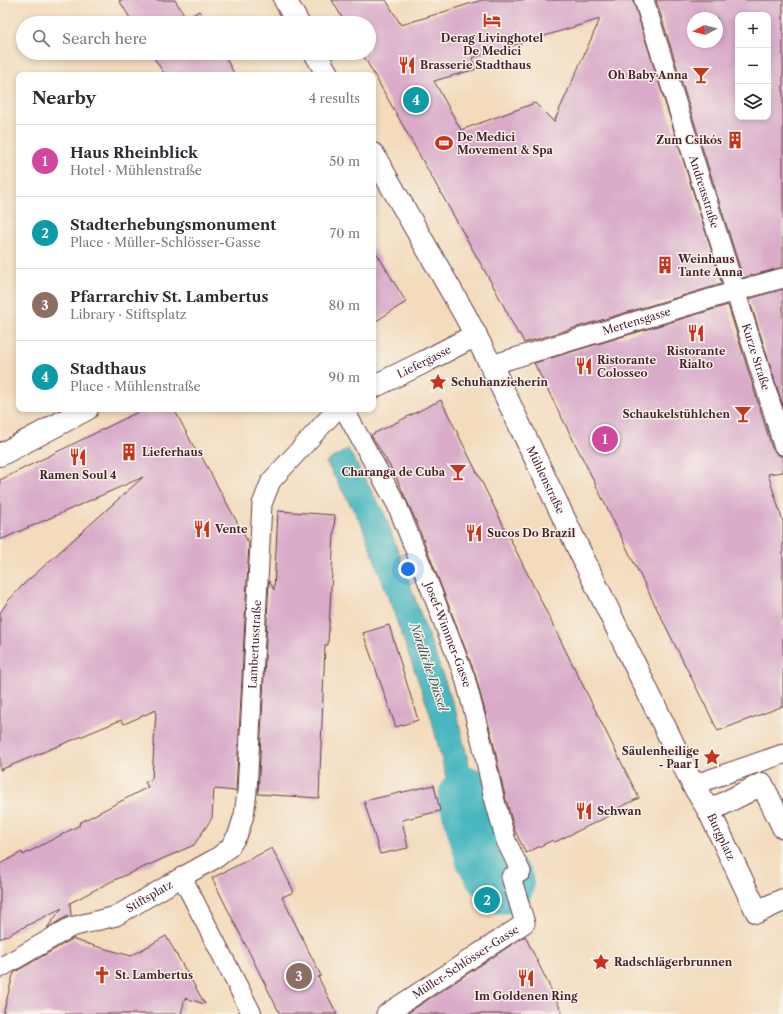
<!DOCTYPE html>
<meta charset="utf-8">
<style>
body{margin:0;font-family:"Libre Caslon Text",serif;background:#f7f7f7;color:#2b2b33}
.controls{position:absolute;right:12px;top:12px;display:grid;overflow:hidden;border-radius:8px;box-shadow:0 2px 6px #0003}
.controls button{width:36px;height:36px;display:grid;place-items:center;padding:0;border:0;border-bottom:1px solid #e1e1e2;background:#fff;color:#2b2b33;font:20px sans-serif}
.compass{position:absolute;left:687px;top:12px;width:36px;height:36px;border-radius:50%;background:#fff;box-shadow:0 2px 6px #0003;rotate:263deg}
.you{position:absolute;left:408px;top:569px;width:14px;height:14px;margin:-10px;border:3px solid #fff;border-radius:50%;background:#1a73e8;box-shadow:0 0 0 6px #1a73e833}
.badge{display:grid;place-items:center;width:26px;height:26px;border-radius:50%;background:#1a73e8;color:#fff;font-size:13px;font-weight:700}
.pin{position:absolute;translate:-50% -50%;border:2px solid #fff;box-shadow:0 1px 4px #0006}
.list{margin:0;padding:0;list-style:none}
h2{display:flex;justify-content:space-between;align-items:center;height:52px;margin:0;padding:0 16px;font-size:17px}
h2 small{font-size:13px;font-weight:400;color:#7c7c81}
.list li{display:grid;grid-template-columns:26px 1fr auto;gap:12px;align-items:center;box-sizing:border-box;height:72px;padding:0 16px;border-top:1px solid #e1e1e2}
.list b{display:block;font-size:15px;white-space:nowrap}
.list p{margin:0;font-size:13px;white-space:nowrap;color:#7c7c81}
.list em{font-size:13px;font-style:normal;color:#7c7c81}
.icon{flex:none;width:22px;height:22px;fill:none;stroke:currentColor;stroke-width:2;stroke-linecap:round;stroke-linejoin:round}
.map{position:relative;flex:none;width:783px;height:1014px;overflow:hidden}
.search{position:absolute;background:#fff;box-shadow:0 2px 6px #0003;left:16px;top:16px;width:360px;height:44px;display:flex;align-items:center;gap:10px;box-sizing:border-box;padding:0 14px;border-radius:22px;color:#7c7c81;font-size:15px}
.panel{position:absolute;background:#fff;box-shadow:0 2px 6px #0003;left:16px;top:72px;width:360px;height:340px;border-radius:8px}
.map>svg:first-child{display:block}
.water{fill:#48b7c0;stroke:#496b76}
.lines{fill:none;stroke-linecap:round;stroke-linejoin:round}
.river{stroke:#48b7c0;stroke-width:60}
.building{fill:#d9abc9;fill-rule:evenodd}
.pedestrian-casing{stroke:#633b41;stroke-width:21}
.minor-casing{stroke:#633b41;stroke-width:24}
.pedestrian{stroke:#fff;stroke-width:19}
.minor{stroke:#fff;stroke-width:22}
.labels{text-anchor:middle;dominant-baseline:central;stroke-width:3;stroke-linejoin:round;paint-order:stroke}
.poi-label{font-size:11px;font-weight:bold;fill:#4a1f2b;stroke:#f7f3e8;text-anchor:start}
.street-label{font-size:11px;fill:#4a1f2b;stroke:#f7f3e8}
.water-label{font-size:12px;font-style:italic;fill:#49545f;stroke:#f7f3e8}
</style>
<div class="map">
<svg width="783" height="1014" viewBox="0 0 783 1014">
<rect width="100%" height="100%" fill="#f7f3e8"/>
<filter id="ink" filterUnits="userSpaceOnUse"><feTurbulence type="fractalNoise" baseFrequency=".025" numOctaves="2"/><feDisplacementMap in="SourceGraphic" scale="8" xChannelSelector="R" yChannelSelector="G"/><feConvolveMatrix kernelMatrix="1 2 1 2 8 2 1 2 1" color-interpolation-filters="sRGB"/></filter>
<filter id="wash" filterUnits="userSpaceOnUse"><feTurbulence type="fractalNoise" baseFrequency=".012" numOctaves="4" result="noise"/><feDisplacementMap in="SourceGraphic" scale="16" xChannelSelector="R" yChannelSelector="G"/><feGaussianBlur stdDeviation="0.9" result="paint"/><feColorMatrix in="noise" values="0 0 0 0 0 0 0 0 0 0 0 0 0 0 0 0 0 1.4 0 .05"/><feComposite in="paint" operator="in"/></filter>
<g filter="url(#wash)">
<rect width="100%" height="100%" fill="#f3dbbc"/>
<!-- water -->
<polygon class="water" points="348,449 384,513 456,712 489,846 495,860 503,869 486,887 480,881 474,871 463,845 430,713 362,525 326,462"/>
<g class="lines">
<!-- river -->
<polyline class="river" points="468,797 485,856 493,871 504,884"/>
</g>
<g id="blocks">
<!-- building -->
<g class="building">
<polygon points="119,0 175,0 187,19 199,11 206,23 133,23"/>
<path d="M 332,0 L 386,0 L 401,25 L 482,0 L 633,0 L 634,3 L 722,284 L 524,343 L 520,334 L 518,334 L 496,291 L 362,53 L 369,53 L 369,23 L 345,23 ZM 600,19 L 554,122 L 535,103 L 461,130 L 434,81 L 476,69 L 472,58 Z"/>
<path d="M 656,0 L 783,0 L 783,267 L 743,278 ZM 738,15 L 768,15 L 768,117 L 738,117 ZM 693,18 L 717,18 L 717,42 L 693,42 Z"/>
<polygon points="151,53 223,53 235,75 165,75"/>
<polygon points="373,247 406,302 373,323"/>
<polygon points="783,289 783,406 749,299"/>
<polygon points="728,305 772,448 776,453 780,456 783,456 783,472 768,474 783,522 783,706 718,731 632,559 588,469 534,363"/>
<polygon points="441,400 639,798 612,811 613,814 555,842 553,840 526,853 514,829 503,788 493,741 475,674 418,526 407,501 394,473 371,435"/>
<polygon points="144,409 174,409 197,453 199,452 249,544 236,791 214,789 212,818 194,845 110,882 70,903 71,916 66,917 47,928 62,908 0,939 0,864 22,852 23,855 80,825 79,823 148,787 145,782 152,779 156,710 124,724 121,720 0,770 0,613 8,601 23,585 143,477 0,540 0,480"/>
<polygon points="278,511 335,515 328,645 325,645 319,798 258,794 269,581 274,590"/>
<polygon points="389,625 418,720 396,727 363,633"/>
<polygon points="434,785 440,811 402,820 408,848 380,854 364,801"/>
<polygon points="272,848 294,892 282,897 321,976 318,977 337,1014 280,1014 212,878"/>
<polygon points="166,936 205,1004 185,998 181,1014 3,1014 13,975 15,972 74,938 74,940 131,956"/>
<polygon points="525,936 563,1014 406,1014"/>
</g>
</g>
</g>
<g filter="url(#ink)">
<use href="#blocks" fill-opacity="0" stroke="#633b41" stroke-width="1"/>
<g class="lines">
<!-- pedestrian casing -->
<g class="pedestrian-casing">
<g id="pedestrian">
<path id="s1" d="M 644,0 L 772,408 L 783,445"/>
<path id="s2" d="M 491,365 L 736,291 L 783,278"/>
<path id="s3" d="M 344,409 L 397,505 L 430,587 L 465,678 L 482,743 L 493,794 L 506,841 L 521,872"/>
<polyline points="693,785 783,754"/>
<path id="s4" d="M 182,877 L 218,857 L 230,847 L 238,834 L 244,815 L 247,792 L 262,504 L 271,481 L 337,409"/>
<path id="s5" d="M 0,968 L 71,927 L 116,916 L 182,877 L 252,1014"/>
<path id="s6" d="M 386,1014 L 525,923 L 511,877"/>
</g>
</g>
<!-- minor casing -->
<g class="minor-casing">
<g id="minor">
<polyline points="285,0 298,23"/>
<polyline points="315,53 328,75"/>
<path id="s7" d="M 373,154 L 465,315 L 491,365 L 580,552 L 693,785 L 709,811 L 757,912 L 783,900"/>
<path id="s8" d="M 373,387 L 424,362 L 476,335"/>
<polyline points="0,455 87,409"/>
<polyline points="709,811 762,784 783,827"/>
</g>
</g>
<!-- pedestrian -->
<use href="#pedestrian" class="pedestrian"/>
<!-- minor -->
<use href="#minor" class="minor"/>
</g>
</g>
<!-- icons -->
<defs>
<g id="hotel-bare" transform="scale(1.38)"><path d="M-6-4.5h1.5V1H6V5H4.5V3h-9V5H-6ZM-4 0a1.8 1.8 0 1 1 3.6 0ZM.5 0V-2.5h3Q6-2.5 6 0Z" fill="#c8321e" stroke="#f7f3e8" stroke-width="2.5" paint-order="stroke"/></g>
<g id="restaurant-bare" transform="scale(1.38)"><path d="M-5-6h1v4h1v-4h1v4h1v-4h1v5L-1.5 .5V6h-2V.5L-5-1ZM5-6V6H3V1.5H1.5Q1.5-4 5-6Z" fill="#c8321e" stroke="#f7f3e8" stroke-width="2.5" paint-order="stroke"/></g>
<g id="bar-bare" transform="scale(1.38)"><path d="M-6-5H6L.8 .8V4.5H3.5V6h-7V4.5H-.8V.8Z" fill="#c8321e" stroke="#f7f3e8" stroke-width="2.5" paint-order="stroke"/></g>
<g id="building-bare" transform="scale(1.38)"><path d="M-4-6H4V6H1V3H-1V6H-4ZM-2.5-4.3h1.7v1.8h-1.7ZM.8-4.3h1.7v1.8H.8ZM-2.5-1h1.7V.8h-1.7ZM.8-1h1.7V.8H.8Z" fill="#c8321e" stroke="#f7f3e8" stroke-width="2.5" paint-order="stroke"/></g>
<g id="stadium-bare" transform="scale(1.38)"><path d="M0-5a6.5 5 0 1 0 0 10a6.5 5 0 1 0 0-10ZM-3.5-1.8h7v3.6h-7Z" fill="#c8321e" stroke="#f7f3e8" stroke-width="2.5" paint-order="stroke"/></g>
<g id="sight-bare" transform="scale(1.38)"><path d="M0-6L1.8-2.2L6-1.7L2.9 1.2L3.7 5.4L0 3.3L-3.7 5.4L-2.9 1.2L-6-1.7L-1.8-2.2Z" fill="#c8321e" stroke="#f7f3e8" stroke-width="2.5" paint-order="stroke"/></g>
<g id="church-bare" transform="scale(1.38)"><path d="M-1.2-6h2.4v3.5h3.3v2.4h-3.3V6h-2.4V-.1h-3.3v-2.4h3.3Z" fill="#c8321e" stroke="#f7f3e8" stroke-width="2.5" paint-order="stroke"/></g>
</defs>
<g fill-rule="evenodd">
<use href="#hotel-bare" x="492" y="20"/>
<use href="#restaurant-bare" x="407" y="65"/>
<use href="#bar-bare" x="701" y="75"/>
<use href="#building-bare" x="735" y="140"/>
<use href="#stadium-bare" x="444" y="143"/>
<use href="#building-bare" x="665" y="265"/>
<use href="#restaurant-bare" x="696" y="333"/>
<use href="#restaurant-bare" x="584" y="366"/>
<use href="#sight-bare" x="438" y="382"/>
<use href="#bar-bare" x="743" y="414"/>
<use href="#building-bare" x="129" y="452"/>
<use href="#restaurant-bare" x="78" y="457"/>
<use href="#bar-bare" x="458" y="472"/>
<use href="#restaurant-bare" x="202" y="529"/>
<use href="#restaurant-bare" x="474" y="533"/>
<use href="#sight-bare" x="712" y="757"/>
<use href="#restaurant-bare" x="584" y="811"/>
<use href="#sight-bare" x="601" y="962"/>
<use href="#church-bare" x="102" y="975"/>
<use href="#restaurant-bare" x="526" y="978"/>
</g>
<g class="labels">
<!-- poi labels -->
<g class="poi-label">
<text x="492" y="38" text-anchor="middle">Derag Livinghotel<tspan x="492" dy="13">De Medici</tspan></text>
<text x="420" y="65">Brasserie Stadthaus</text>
<text x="688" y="75" text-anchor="end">Oh Baby Anna</text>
<text x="457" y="137">De Medici<tspan x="457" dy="13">Movement &amp; Spa</tspan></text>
<text x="722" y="140" text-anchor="end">Zum Csikós</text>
<text x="678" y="259">Weinhaus<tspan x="678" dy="13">Tante Anna</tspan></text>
<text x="696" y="351" text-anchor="middle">Ristorante<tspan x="696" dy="13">Rialto</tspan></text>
<text x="597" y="360">Ristorante<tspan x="597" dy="13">Colosseo</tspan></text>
<text x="451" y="382">Schuhanzieherin</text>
<text x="730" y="414" text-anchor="end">Schaukelstühlchen</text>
<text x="142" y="452">Lieferhaus</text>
<text x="445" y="472" text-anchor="end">Charanga de Cuba</text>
<text x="78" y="475" text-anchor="middle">Ramen Soul 4</text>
<text x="215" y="529">Vente</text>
<text x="487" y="533">Sucos Do Brazil</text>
<text x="699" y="751" text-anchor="end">Säulenheilige<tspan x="699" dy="13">- Paar I</tspan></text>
<text x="597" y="811">Schwan</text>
<text x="614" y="962">Radschlägerbrunnen</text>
<text x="115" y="975">St. Lambertus</text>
<text x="526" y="996" text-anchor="middle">Im Goldenen Ring</text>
</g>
<!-- street labels -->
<g class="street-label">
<text stroke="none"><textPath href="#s1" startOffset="201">Andreasstraße</textPath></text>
<text stroke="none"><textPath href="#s2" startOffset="152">Mertensgasse</textPath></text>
<text stroke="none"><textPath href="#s1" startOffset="374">Kurze Straße</textPath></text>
<text stroke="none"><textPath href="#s8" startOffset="57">Liefergasse</textPath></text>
<text stroke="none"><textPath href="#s7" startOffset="369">Mühlenstraße</textPath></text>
<text stroke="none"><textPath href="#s3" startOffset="249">Josef-Wimmer-Gasse</textPath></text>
<text stroke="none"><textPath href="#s4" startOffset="263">Lambertusstraße</textPath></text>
<text stroke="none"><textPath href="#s7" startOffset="767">Burgplatz</textPath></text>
<text stroke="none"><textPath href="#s5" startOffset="167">Stiftsplatz</textPath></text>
<text stroke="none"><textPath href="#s6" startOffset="95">Müller-Schlösser-Gasse</textPath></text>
</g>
<!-- water labels -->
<g class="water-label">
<text transform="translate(429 667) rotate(71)">Nördliche Düssel</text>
</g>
</g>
</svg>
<div class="controls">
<button>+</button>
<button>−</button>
<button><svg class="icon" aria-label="layers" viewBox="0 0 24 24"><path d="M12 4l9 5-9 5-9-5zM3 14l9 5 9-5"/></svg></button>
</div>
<svg class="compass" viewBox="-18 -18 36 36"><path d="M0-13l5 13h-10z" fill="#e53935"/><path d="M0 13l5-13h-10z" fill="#7c7c81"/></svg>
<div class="you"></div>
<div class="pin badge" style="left:605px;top:439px;background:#d1479c">1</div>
<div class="pin badge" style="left:487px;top:900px;background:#0f9aa8">2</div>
<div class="pin badge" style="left:299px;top:976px;background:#8d6e63">3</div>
<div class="pin badge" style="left:416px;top:100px;background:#0f9aa8">4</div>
<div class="search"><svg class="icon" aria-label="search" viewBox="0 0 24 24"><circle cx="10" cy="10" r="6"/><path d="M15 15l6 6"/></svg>Search here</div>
<section class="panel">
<h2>Nearby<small>4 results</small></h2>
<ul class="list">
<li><span class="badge" style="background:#d1479c">1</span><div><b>Haus Rheinblick</b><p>Hotel · Mühlenstraße</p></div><em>50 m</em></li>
<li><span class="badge" style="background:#0f9aa8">2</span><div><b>Stadterhebungsmonument</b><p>Place · Müller-Schlösser-Gasse</p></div><em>70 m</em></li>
<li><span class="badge" style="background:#8d6e63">3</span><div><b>Pfarrarchiv St. Lambertus</b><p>Library · Stiftsplatz</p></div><em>80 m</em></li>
<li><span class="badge" style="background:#0f9aa8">4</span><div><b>Stadthaus</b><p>Place · Mühlenstraße</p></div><em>90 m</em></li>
</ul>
</section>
</div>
